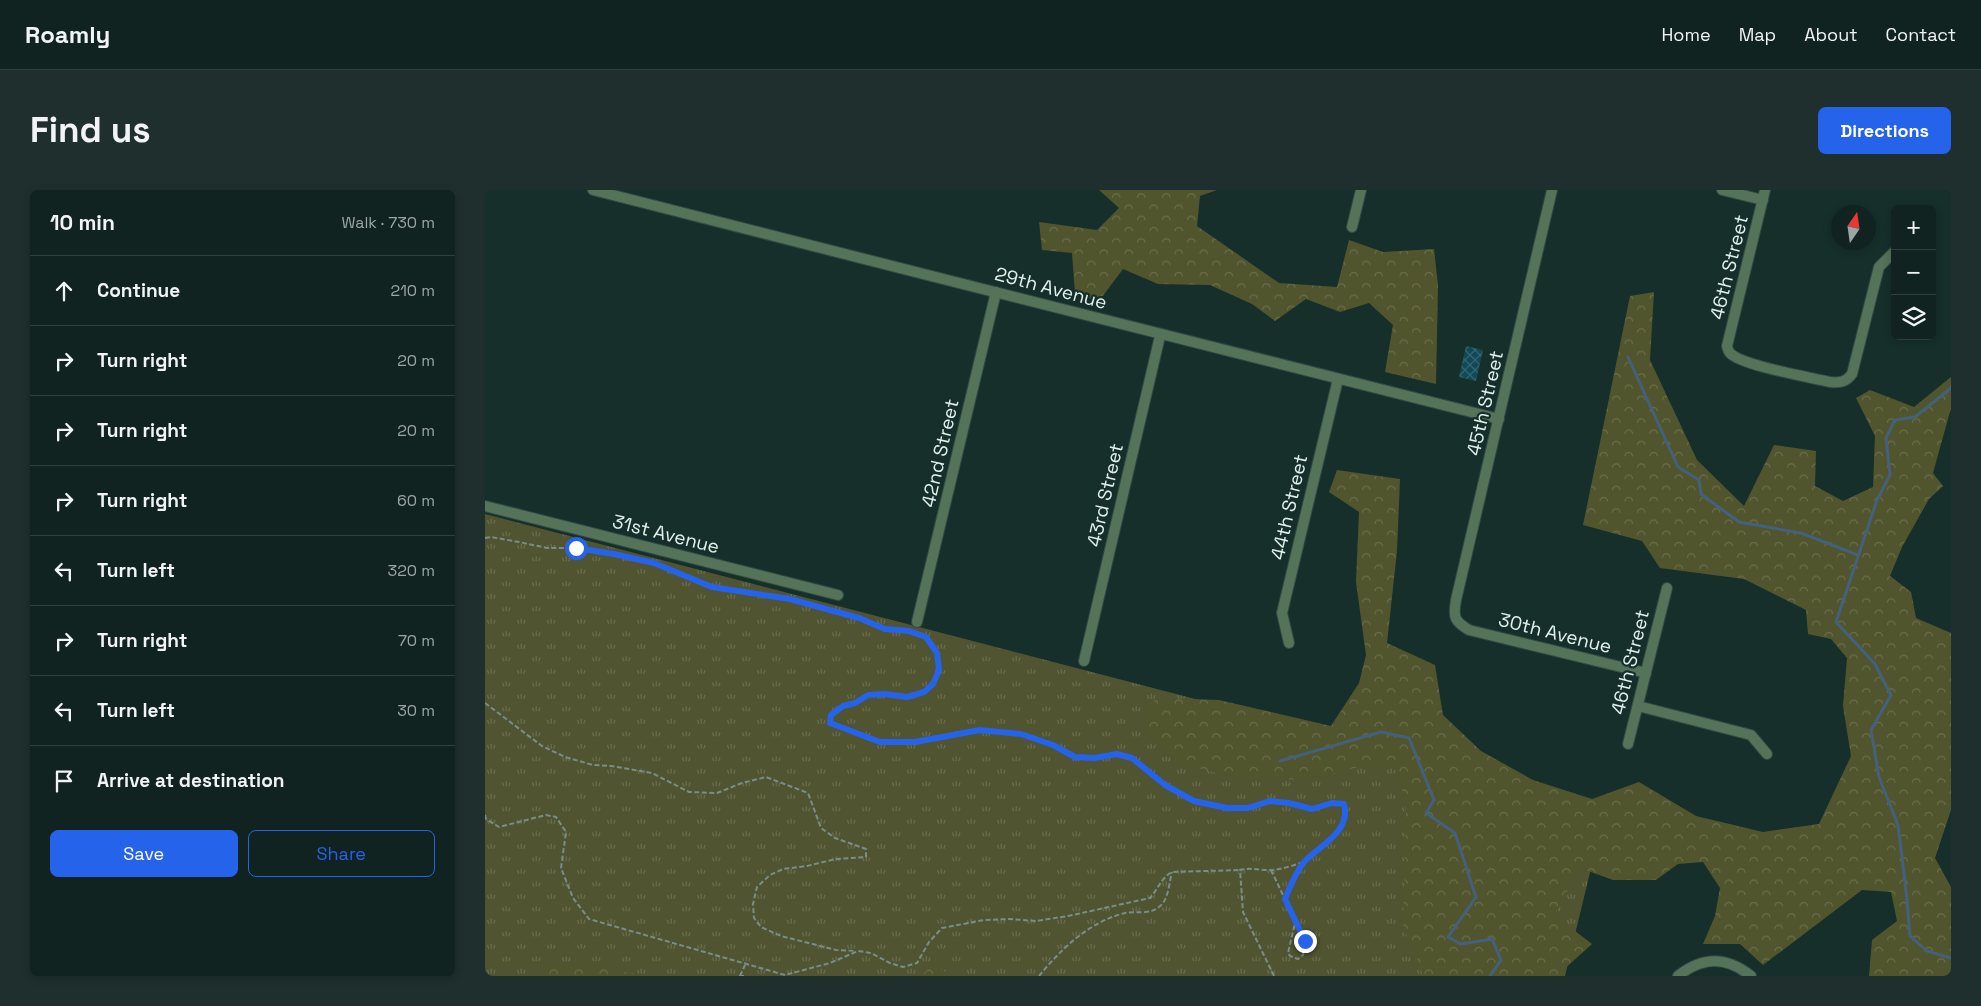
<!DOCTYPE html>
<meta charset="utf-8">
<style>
body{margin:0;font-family:"Space Grotesk",sans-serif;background:#1e2f2d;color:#f1f3f6}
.controls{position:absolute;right:15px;top:15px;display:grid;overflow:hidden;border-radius:8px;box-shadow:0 2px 8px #0003}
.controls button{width:45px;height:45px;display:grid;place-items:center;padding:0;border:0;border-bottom:1px solid #30403e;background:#102320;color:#f1f3f6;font:25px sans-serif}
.compass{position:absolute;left:1346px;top:15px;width:45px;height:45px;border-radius:50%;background:#102320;box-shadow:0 2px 8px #0003;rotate:13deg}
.stop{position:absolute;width:15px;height:15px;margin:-11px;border:4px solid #2563eb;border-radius:50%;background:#fff}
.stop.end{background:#2563eb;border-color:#fff;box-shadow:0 1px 5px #0008}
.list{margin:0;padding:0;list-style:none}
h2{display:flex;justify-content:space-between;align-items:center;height:65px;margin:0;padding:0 20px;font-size:21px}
h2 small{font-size:16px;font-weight:400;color:#9ca4a5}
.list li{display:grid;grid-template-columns:32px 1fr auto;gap:15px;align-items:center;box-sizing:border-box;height:70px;padding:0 20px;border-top:1px solid #30403e}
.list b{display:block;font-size:19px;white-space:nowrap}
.list em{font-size:16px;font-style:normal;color:#9ca4a5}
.actions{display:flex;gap:10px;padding:15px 20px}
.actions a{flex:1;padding:11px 0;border:1px solid #2563eb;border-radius:8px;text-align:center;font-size:18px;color:#2563eb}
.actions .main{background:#2563eb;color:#fff}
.icon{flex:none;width:28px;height:28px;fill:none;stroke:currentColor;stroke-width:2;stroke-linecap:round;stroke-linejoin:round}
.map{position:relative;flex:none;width:1466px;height:786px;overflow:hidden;border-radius:8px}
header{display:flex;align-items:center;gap:30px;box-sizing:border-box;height:70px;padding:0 25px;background:#102320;border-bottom:1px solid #30403e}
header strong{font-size:24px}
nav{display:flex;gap:28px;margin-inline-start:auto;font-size:18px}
.intro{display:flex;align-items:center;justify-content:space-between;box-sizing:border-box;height:120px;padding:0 30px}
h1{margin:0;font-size:35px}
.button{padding:12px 22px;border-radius:8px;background:#2563eb;color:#fff;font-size:18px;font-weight:700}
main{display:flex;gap:30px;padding:0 30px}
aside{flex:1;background:#102320;border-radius:8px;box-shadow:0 2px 8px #0003}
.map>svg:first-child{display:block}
.grass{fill:url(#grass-tufts)}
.forest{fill:url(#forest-crowns)}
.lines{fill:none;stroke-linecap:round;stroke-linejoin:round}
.stream{stroke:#43607e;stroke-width:3}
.building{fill:url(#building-cross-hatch)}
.minor-casing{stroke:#324a46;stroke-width:12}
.path{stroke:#798d8a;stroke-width:2;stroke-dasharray:5 2.5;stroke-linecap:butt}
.minor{stroke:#557359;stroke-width:10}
.route{stroke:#2563eb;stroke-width:6}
.labels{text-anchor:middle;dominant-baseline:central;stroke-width:4.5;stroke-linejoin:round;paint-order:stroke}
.street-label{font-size:19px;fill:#e1f0ed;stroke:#162f2b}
</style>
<header>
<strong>Roamly</strong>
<nav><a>Home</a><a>Map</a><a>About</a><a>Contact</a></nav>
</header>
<div class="intro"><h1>Find us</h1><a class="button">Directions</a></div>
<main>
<aside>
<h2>10 min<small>Walk · 730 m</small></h2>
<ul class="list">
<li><svg class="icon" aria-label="ahead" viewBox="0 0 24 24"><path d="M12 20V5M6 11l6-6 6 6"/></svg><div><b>Continue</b></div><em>210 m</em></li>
<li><svg class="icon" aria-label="right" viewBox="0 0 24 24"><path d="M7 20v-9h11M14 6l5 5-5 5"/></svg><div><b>Turn right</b></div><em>20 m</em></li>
<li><svg class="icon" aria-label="right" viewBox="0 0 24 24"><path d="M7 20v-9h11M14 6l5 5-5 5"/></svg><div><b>Turn right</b></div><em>20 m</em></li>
<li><svg class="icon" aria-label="right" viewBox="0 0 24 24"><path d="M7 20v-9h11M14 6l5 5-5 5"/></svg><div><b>Turn right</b></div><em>60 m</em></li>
<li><svg class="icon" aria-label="left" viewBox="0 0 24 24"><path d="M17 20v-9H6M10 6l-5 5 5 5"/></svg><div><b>Turn left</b></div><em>320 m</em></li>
<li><svg class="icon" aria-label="right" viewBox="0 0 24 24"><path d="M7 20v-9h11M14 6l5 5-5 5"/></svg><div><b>Turn right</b></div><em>70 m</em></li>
<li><svg class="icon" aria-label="left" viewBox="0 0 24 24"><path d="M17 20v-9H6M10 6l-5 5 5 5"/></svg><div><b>Turn left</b></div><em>30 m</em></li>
<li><svg class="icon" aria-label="arrive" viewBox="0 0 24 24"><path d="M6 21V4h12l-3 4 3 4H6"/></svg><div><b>Arrive at destination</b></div></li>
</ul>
<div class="actions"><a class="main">Save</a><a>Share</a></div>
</aside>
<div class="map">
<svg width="1466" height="786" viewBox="0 0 1466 786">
<defs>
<pattern id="grass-tufts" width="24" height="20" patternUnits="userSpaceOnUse" patternTransform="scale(1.25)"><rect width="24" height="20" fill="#505430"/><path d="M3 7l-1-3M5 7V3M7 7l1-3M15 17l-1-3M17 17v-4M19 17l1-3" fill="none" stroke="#696d4e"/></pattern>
<pattern id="forest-crowns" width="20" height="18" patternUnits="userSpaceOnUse" patternTransform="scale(1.25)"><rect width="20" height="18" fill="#51552d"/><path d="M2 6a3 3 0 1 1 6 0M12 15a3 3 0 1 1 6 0" fill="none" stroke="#6a6e4c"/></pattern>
<pattern id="building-cross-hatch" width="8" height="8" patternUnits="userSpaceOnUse" patternTransform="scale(1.25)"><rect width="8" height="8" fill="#114956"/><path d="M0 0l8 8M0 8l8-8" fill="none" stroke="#33646f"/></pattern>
</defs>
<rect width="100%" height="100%" fill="#162f2b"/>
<!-- grass -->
<polygon class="grass" points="0,324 1121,616 1080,786 0,786"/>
<!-- forest -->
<g class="forest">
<polygon points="614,0 732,0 715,6 712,36 794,93 852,97 864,50 898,62 949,59 953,95 951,194 900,182 908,135 884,113 855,122 821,109 790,131 767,114 725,95 673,94 638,79 614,111 590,104 587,63 557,60 554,32 612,40 634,18"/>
<polygon points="1169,102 1165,170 1212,270 1259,316 1289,255 1331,261 1330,296 1358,311 1388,297 1390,246 1371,208 1385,200 1429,217 1466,187 1466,218 1448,283 1458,296 1444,309 1417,357 1405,386 1426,402 1431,428 1466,443 1466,620 1450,668 1466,697 1466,786 1384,786 1387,750 1412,731 1406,702 1377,700 1278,775 1255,754 1218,754 1230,726 1235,698 1218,672 1193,674 1171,690 1128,690 1095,678 1069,725 1107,754 1076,782 1075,786 938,786 932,767 918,738 921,615 911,579 886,574 821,590 743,586 695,573 665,551 660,517 673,508 734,510 846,536 874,493 881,465 871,392 874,322 844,302 852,280 915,289 912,361 902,453 950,475 958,525 996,561 1048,590 1107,609 1154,592 1211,626 1278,642 1334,634 1366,566 1358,516 1362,468 1346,449 1323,444 1321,420 1259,389 1175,378 1157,351 1098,335 1145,106"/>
<polygon points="63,774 107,775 161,786 58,786"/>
<polygon points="448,774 467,786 436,786"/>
</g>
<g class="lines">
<!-- stream -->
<g class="stream">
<polyline points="1143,167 1193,277 1214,290 1216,304 1254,332 1316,343 1373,365"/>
<polyline points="1466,198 1430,227 1410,230 1401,248 1405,285 1392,310 1351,432 1390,474 1406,505 1386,540 1394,587 1413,635 1421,700 1425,746 1442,761 1466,768"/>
<polyline points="795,571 896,542 924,548 949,610 941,623 970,643 991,707 963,747 976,754 1007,749 1016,770 1005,786"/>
</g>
</g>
<!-- building -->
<polygon class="building" points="981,156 998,160 991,191 974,187"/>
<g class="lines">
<!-- minor casing -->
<g class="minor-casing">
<g id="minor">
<path d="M 108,0 C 410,76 712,155 1014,229"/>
<path d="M 1067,0 L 971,410 C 968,427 969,431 984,440 L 1161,483"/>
<polyline points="1237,0 1278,10"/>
<path d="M 1280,0 L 1242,156 C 1243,160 1243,161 1245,163 C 1257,176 1325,187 1345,192 C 1355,193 1361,192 1367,184 L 1394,77 L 1410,61"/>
<polyline points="867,37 876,0"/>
<polyline points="0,316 353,405"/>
<polyline points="432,432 511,102"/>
<polyline points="804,453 797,423 853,189"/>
<polyline points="599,471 675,146"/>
<polyline points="1153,516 1266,545 1282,564"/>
<polyline points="1143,554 1182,398"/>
<path d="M 1193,786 C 1218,766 1241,766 1266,786"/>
</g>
</g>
<!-- path -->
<g class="path">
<polyline points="0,348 6,347 34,352 62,358 91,358 129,364 169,373 227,397 305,409 374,428 400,439 427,442"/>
<path d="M 431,444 C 442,447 451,456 452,468 C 454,488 444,507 421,507 C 408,507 396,501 383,505 C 378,507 374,511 370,513 C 360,517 355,519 346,525 L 345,533 L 395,551 L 430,552 L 495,540 L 535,543 L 568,555 L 589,567 L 609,568 L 632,564 L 647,568 L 680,595 L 709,611 L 742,618 L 763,618 L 785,611 L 804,613 L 827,619 L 847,613 L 859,614 C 866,641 837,654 820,671 C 811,681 805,697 800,709"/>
<polyline points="0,513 57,556 80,567 108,575 126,576 167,583 204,602 232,603 257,593 281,587 323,603 336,638 350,648 381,659 381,667 351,669 322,676 298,679 285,685 272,697 268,714 269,728 276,737 296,746 351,760 371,761"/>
<path d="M 0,625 L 1,629 L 14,637 L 61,625 L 71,627 L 81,642 L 76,678 L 88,708 L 104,729 L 300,785 L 345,773 L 373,761 L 386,763 L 405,773 L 418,777 L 432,773 L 444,752 L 457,738 L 499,730 L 524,729 L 551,731 L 583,726 L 665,708 C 673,699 677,687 687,682 L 755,680"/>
<polyline points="786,680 820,751 818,765 813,769 805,766 803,763 810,733"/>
<polyline points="254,786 259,786"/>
<polyline points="255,786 260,775"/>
<path d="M 554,786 C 577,758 604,732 640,723 C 651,721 665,725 674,717 C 684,710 684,692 687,682"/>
<path d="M 789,786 L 758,722 L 755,680 C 767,677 776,681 788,680 C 798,679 809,675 819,672"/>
</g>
<!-- minor -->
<use href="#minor" class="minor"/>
</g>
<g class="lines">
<!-- route -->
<path class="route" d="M 91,358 L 129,364 L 169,373 L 227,397 L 305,409 L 374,428 L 400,439 L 424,441 L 441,447 L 452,463 L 454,480 L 448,494 L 439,502 L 422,507 L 400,504 L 383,505 L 370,513 L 358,516 L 346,525 L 345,533 L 395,552 L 430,552 L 495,540 L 536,544 L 568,555 L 590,567 L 609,568 L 632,564 L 647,568 L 680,595 L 709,611 L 742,618 L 763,618 L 785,611 L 804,613 L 827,619 L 847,613 L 859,614 C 866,641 837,654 820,671 C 811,681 805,697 800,709 L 820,751"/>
</g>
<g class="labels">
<!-- street labels -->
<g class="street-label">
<text transform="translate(1244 77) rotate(-76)">46th Street</text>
<text transform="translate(566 98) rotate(15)">29th Avenue</text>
<text transform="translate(1000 213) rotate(-77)">45th Street</text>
<text transform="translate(455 263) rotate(-77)">42nd Street</text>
<text transform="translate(620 305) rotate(-77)">43rd Street</text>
<text transform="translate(804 317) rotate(-77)">44th Street</text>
<text transform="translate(181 344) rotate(14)">31st Avenue</text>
<text transform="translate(1070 443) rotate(14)">30th Avenue</text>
<text transform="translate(1145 472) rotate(-76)">46th Street</text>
</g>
</g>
</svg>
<div class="controls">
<button>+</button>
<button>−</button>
<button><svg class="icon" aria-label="layers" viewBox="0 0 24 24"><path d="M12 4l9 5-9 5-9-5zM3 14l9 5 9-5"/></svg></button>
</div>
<svg class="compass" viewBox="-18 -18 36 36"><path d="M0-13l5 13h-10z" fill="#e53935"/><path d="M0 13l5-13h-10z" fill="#9ca4a5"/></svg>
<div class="stop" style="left:91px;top:358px"></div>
<div class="stop end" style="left:820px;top:751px"></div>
</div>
</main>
